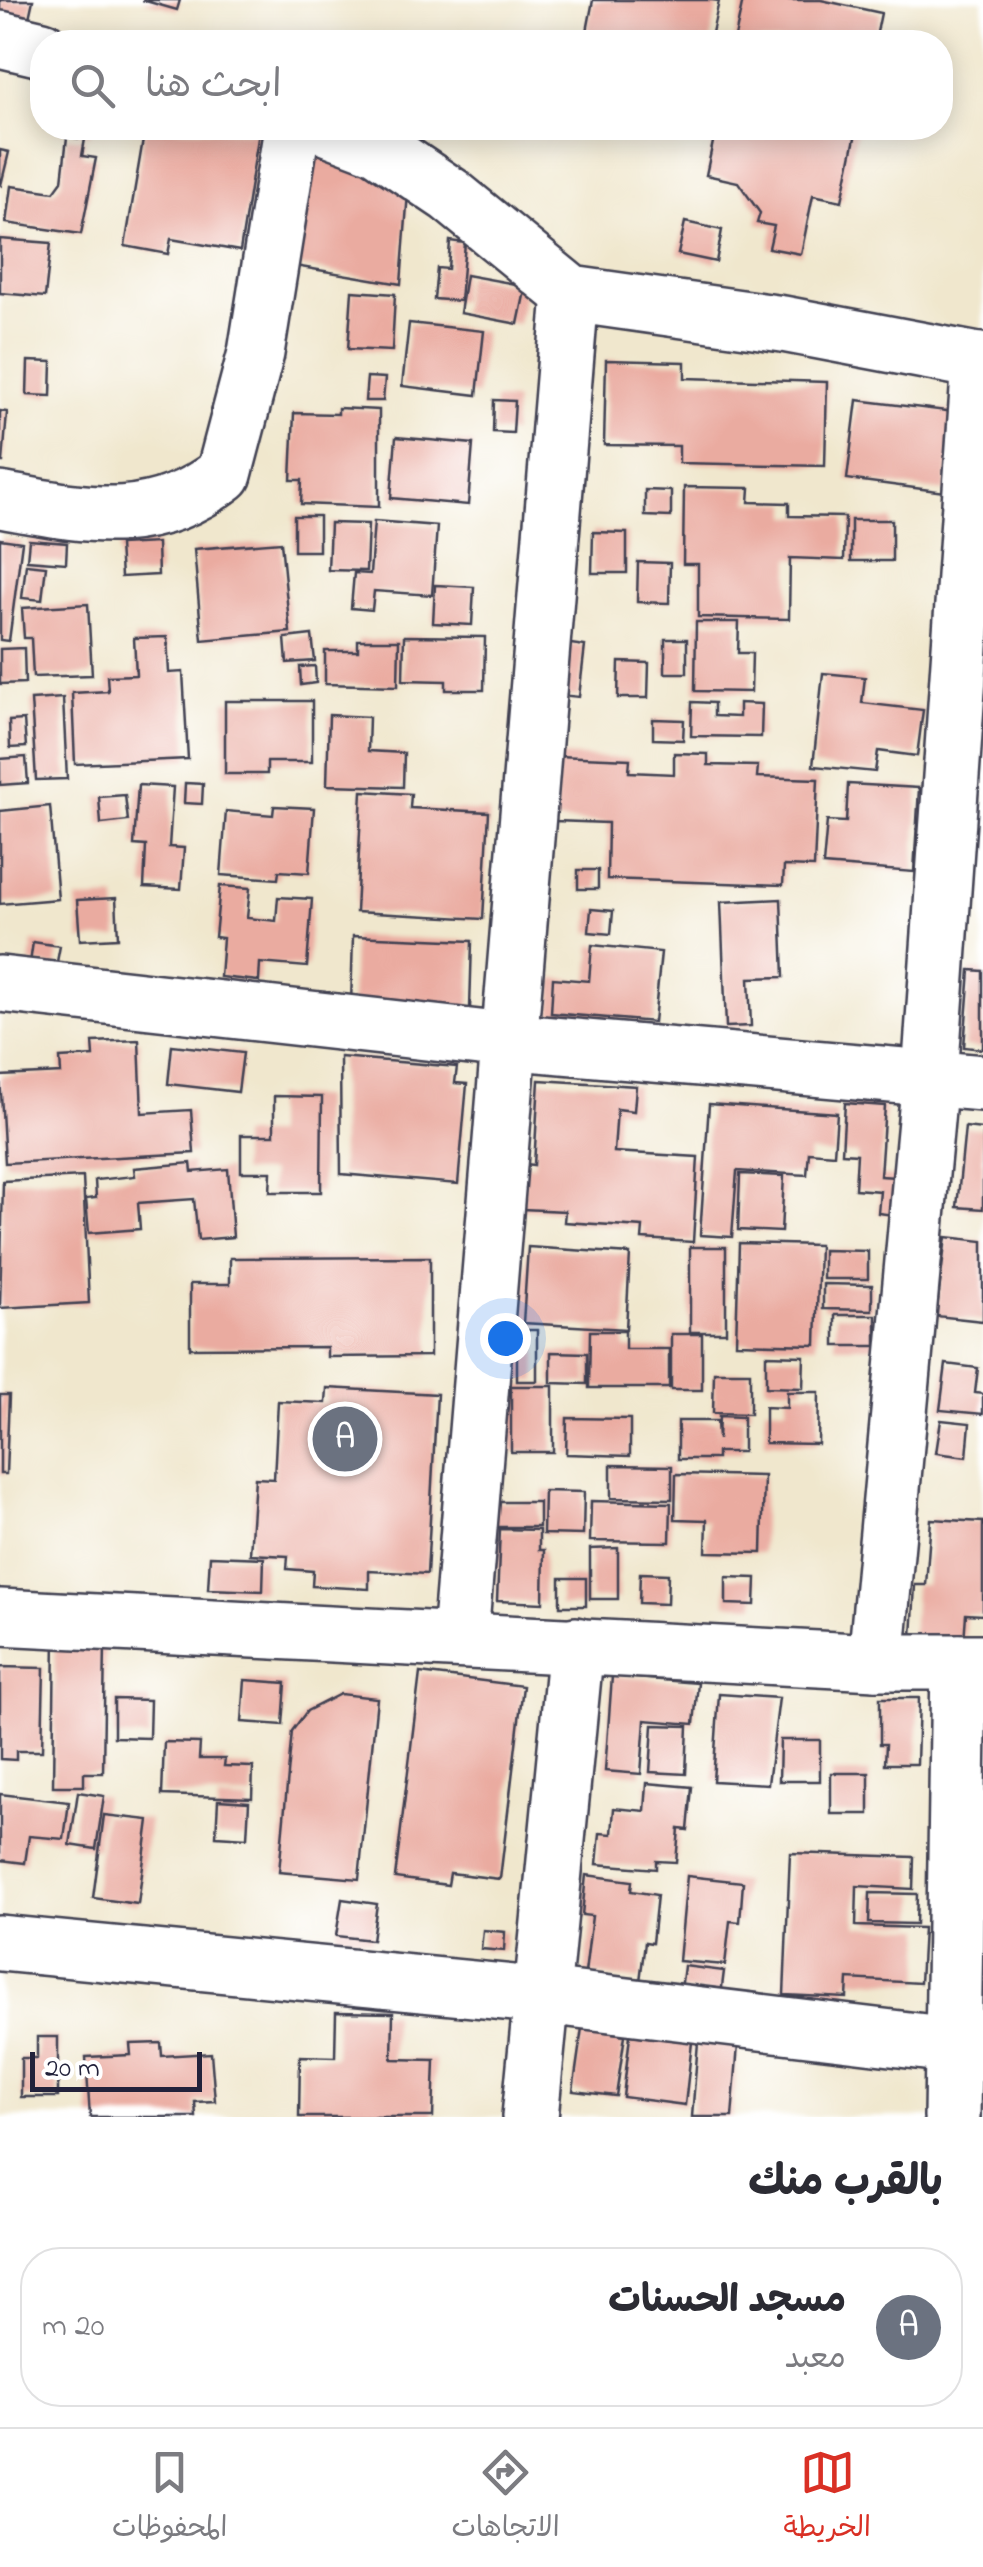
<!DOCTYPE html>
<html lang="ar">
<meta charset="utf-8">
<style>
body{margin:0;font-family:"Indie Flower","Playpen Sans Arabic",sans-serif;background:#f2f2f3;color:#2b2b33;direction:rtl}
.scale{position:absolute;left:30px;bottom:25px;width:172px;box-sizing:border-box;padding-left:10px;border:5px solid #22223b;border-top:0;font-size:28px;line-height:35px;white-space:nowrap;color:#22223b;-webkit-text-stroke:8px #fff;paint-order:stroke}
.you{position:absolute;left:505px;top:1338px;width:35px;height:35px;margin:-25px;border:8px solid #fff;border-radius:50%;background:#1a73e8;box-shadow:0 0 0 15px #1a73e833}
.badge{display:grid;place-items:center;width:65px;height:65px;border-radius:50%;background:#d93025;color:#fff;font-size:32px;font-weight:700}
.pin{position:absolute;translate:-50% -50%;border:5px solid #fff;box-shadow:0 2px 10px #0006}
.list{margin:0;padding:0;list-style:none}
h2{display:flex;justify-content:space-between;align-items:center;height:130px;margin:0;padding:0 40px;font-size:42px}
h2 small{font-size:32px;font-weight:400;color:#7c7c81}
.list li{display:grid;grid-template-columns:65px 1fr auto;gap:30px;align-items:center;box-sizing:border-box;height:160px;margin:0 20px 20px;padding:0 20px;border:2px solid #e1e1e2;border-radius:40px}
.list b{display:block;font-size:38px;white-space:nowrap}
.list p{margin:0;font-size:32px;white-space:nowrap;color:#7c7c81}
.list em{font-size:32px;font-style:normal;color:#7c7c81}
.icon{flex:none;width:55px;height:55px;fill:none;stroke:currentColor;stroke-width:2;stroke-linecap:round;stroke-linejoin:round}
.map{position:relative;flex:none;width:983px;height:2117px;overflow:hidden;direction:ltr}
.search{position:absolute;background:#fff;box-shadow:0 5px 25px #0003;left:30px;right:30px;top:30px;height:110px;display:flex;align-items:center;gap:25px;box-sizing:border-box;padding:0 35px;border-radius:40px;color:#7c7c81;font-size:38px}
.sheet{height:310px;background:#fff}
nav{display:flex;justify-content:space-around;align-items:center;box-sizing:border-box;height:140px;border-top:2px solid #e1e1e2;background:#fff;font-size:28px;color:#7c7c81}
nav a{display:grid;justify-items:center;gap:5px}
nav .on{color:#d93025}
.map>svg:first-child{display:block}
.building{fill:#eaaba0}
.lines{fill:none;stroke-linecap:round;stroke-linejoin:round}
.minor-casing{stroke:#414051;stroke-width:60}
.minor{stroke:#fff;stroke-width:55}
</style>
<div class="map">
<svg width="983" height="2117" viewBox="0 0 983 2117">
<rect width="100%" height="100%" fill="#fff"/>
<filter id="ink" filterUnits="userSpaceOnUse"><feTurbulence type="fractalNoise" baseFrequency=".01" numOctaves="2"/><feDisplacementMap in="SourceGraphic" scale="20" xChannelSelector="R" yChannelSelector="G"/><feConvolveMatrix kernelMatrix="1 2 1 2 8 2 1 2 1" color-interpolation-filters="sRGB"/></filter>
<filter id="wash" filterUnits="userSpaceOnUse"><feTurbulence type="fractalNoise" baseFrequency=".0048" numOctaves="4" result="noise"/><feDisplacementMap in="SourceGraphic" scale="40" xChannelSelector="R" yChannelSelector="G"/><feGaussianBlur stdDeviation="2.25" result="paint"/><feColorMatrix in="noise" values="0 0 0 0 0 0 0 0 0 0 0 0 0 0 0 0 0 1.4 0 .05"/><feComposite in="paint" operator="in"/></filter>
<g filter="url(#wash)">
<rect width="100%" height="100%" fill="#f0e7cd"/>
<g id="blocks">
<!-- building -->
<g class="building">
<polygon points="0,0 33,0 27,27 0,21"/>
<polygon points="142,0 180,0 177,10"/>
<polygon points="593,0 712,0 719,1 710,42 585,42"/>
<polygon points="743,0 821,0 881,13 875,42 734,42"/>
<polygon points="73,128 92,128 90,135 73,131"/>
<polygon points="145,128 259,132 240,251 171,239 168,254 125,246"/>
<polygon points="716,128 857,128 842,201 813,195 801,254 769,248 774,226 757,223 760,213 738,182 706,175"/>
<polygon points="67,137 85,139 82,156 96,158 81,234 6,223 11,186 54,192 62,181"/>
<polygon points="316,142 408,192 401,284 289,265"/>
<polygon points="0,150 9,152 1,185 0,184"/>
<polygon points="685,222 722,230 716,262 678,254"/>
<polygon points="0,239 51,243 45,297 0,293"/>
<polygon points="450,241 465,243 460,301 434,299 437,268 448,269"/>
<polygon points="466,275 526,286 518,324 460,313"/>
<polygon points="352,291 395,294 392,351 348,349"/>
<polygon points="409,323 484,331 477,395 402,386"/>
<polygon points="606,360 685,362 685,378 827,382 825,466 679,463 679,446 604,445"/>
<polygon points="28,361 52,362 51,396 27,395"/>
<polygon points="367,377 385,378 383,401 365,401"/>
<polygon points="494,400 515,401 513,433 493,432"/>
<polygon points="857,400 955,412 945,492 847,479"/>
<polygon points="338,408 379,410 379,507 301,504 302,480 291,480 294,413 338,414"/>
<polygon points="0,411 7,412 3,462 0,462"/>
<polygon points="396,437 473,444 468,505 391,498"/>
<polygon points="684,487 750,488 749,502 789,503 789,516 845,517 844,560 790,558 789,619 698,617 698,564 683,564"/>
<polygon points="645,490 671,491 671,517 645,516"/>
<rect x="294" y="516" width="25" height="35"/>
<rect x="851" y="520" width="41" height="41"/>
<polygon points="374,521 437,526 432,595 374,591 372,610 351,608 354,573 370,574"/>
<polygon points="330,523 368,524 366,571 328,570"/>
<polygon points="593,532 627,533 627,573 592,573"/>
<polygon points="0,539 22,542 9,641 0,640"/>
<polygon points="29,540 67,543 66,563 27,560"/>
<polygon points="281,542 290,632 202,640 194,549"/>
<polygon points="157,543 158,575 121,577 119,545"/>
<polygon points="638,562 670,563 669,603 637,602"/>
<polygon points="26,564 46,566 42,600 22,598"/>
<polygon points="435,585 474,587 472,625 433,623"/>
<polygon points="88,604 92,675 33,677 31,638 24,638 22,608"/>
<polygon points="696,622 739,622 738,653 752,653 751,692 695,691"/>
<polygon points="312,635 315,661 287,663 285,638"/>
<polygon points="404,636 485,637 484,690 446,690 446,681 403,680"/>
<polygon points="167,637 169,673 183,672 188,759 75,764 72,693 108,691 107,676 136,675 134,638"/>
<rect x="665" y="639" width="22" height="34"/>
<polygon points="358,640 399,640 398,686 325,684 325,651 358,651"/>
<polygon points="564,643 585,646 579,697 559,695"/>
<polygon points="24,648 25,683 0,684 0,649"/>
<polygon points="619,662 649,663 648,698 618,698"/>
<polygon points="315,666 316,683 301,685 300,667"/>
<polygon points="823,673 865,677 862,703 923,710 917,756 878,751 875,772 813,766"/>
<polygon points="63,698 67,779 36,780 31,700"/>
<polygon points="225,701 312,701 312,762 267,762 267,774 225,774"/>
<polygon points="692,702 714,703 714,716 739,717 739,703 762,704 761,737 691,736"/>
<polygon points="329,715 369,717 368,751 404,753 403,787 327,785"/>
<polygon points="653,719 684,720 683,740 653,739"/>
<polygon points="24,720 26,747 10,748 9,721"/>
<polygon points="674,753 708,754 708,765 758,766 757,777 818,779 814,867 784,866 783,885 607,879 608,823 555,821 557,756 630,759 629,772 674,774"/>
<polygon points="26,757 28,783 0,785 0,759"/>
<polygon points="185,783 203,784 202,804 184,803"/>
<polygon points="848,784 919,788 914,872 823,865 827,821 846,822"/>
<polygon points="138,785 173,787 169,847 184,848 181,889 144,887 146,846 134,845"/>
<polygon points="362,791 411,794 410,808 489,812 483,919 356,912"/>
<polygon points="125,795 128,821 101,824 99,797"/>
<polygon points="50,806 58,899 0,904 0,811"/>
<polygon points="274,806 314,808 309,873 279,871 278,879 221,875 226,811 273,815"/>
<rect x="578" y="870" width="20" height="19"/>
<polygon points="220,886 250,888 247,918 276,921 278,897 312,899 307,967 260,963 259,981 220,977 223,938 215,937"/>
<polygon points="116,898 118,938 80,940 77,900"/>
<polygon points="781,899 784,977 749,978 751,1026 726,1027 721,902"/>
<polygon points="591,909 613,911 611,934 589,932"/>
<polygon points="353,936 472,941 470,1009 351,1005"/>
<polygon points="33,942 60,946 56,967 30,963"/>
<polygon points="592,945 661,952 654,1022 551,1013 553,978 589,981"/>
<polygon points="970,970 983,971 983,1049 964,1047"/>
<polygon points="139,1040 142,1113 191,1110 194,1153 5,1163 0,1076 61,1073 60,1058 94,1056 93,1042"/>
<polygon points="172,1045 243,1053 238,1092 168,1084"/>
<polygon points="340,1057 457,1067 455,1083 467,1084 458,1184 341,1174"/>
<polygon points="539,1080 636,1086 634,1111 617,1109 614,1152 698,1157 693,1242 642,1239 643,1227 564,1222 565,1211 522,1209 525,1164 534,1165"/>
<polygon points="274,1096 322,1097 321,1192 270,1192 271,1172 241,1172 241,1135 274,1135"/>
<polygon points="845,1103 885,1106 880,1176 896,1177 894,1215 878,1213 880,1191 855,1189 857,1154 842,1153"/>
<polygon points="709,1104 837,1113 834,1154 809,1152 807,1175 737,1171 732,1237 700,1235"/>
<polygon points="965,1127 983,1129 983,1209 957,1207"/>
<polygon points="191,1163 192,1172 228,1169 233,1237 198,1240 194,1199 138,1203 140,1229 89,1233 86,1199 96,1198 95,1180 135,1176 134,1168"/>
<polygon points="740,1174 784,1176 781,1232 738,1230"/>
<polygon points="83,1177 89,1303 0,1308 3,1181"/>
<polygon points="946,1237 983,1241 983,1321 936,1316"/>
<polygon points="739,1243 819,1245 816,1345 736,1343"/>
<polygon points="528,1247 630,1254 626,1329 523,1323"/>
<rect x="690" y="1247" width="36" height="85"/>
<polygon points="823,1250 868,1251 868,1279 823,1279"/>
<polygon points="430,1257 430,1356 327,1357 327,1347 190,1348 190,1284 230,1284 230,1258"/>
<polygon points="823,1284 872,1285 872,1310 823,1309"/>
<rect x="835" y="1315" width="41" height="31"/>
<rect x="517" y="1330" width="20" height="51"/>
<polygon points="590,1331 625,1331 625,1349 669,1349 669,1388 589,1388"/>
<rect x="671" y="1334" width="31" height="56"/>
<polygon points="551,1352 587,1353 587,1384 551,1383"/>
<polygon points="766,1355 804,1356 803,1388 766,1387"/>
<polygon points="946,1364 978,1368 975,1393 983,1394 983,1414 940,1410"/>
<polygon points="714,1372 750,1372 750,1414 713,1413"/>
<rect x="511" y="1386" width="42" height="66"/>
<polygon points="327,1388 437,1394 427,1574 369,1571 369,1589 312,1586 313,1571 287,1569 288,1556 250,1554 255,1478 274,1479 278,1401 326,1403"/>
<polygon points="787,1392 819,1392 818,1444 765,1443 765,1407 787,1408"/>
<polygon points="0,1395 9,1395 6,1474 0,1474"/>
<polygon points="719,1416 743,1417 743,1452 717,1452 717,1459 678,1459 678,1421 717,1421 718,1440"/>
<polygon points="567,1418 630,1419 630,1456 566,1454"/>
<polygon points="941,1420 970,1423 967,1457 936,1453"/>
<polygon points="611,1465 672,1466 672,1499 611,1498"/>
<polygon points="676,1474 764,1476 762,1553 706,1552 707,1520 675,1519"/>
<polygon points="544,1491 584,1492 583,1535 543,1534"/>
<polygon points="591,1501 671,1503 670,1542 590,1541"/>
<rect x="491" y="1502" width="48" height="25"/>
<polygon points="931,1519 983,1522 983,1615 966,1614 964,1641 912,1637 915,1585 926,1585"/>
<polygon points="500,1529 539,1530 539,1550 544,1550 543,1603 497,1601"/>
<polygon points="618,1548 618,1599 590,1599 590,1549"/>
<polygon points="210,1556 264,1558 263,1591 208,1589"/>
<polygon points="640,1573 668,1574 667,1604 639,1603"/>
<polygon points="726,1577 756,1578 755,1605 726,1604"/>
<rect x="560" y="1578" width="26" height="28"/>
<polygon points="55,1634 105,1643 103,1773 84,1773 84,1786 53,1786"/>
<polygon points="0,1667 44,1668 42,1751 16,1751 16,1760 0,1759"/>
<polygon points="420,1673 523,1686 500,1879 450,1873 448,1885 395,1878"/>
<polygon points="612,1676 698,1683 694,1724 645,1720 641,1774 605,1771"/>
<polygon points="245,1680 286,1683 283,1725 242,1722"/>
<polygon points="340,1694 377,1698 359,1879 279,1872 292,1731 307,1711"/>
<polygon points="719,1694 779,1698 768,1784 713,1781"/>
<polygon points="880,1698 919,1698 917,1764 885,1764 886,1744 880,1744"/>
<polygon points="114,1699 150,1700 149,1738 114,1737"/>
<polygon points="653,1725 688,1726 686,1774 650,1772"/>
<polygon points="780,1740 820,1740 820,1781 779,1781"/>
<polygon points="164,1742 200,1743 199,1759 225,1759 224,1766 253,1767 252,1798 162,1795"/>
<rect x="831" y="1773" width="38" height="41"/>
<polygon points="647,1783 692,1787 688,1830 679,1829 676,1862 656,1861 656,1869 597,1864 600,1833 612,1834 614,1808 645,1811"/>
<polygon points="78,1792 104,1796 96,1849 70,1845"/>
<polygon points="0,1794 69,1802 64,1839 29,1836 25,1863 0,1860"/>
<polygon points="218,1800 249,1802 247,1838 216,1836"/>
<polygon points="104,1815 149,1820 138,1904 93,1898"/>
<polygon points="790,1853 914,1857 913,1889 857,1886 856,1926 923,1928 920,1983 848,1979 847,1998 784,1995"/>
<polygon points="586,1875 632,1881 631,1891 657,1895 652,1943 645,1942 640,1981 585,1973 592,1916 582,1915"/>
<polygon points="687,1876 743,1882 740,1922 730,1921 725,1965 679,1961"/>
<polygon points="870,1893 917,1894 916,1924 869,1923"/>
<polygon points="342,1899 377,1904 372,1940 336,1936"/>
<polygon points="483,1930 505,1932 504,1951 481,1949"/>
<polygon points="684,1966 724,1971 721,1995 681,1990"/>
<polygon points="336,2012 393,2013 392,2059 435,2060 433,2117 299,2117 300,2056 335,2057"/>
<polygon points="582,2028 625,2035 616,2096 573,2091"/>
<polygon points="630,2035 692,2042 685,2105 623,2097"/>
<polygon points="37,2037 58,2037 58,2097 21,2097 21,2058 37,2058"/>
<polygon points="698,2042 738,2045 732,2117 692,2117"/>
<polygon points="161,2043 162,2056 211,2053 215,2101 195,2102 196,2117 90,2117 86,2057 131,2055 130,2044"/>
</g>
</g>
</g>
<g filter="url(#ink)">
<use href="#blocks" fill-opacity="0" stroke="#414051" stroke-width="2.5"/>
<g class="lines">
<!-- minor casing -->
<g class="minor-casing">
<g id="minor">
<polyline points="0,39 42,49"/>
<polyline points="330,128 377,146 450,195 571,294 783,324 983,362"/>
<path d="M 0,500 C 85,515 151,531 224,474 L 256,353 L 292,128"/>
<polyline points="0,984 506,1041 983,1083"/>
<polyline points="0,1617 876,1662 983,1662"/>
<polyline points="460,1637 571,294"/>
<polyline points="876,1662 930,1077 980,361"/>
<polyline points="0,1943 545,1996 983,2049"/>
<polyline points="530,2117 576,1645"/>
<polyline points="952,2117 959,1662"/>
</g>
</g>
<!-- minor -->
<use href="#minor" class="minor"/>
</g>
</g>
</svg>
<div class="scale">20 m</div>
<div class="you"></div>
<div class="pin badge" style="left:345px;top:1439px;background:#6b7280">A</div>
<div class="search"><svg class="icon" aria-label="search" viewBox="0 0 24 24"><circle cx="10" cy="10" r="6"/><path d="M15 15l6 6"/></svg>ابحث هنا</div>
</div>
<section class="sheet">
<h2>بالقرب منك<small></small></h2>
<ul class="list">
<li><span class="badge" style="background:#6b7280">A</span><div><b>مسجد الحسنات</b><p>معبد</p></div><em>20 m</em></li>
</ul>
</section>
<nav>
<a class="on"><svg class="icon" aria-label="map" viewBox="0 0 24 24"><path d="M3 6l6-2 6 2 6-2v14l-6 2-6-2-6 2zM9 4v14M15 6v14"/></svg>الخريطة</a>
<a><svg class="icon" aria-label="directions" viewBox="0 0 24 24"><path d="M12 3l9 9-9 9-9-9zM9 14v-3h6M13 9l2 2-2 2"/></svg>الاتجاهات</a>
<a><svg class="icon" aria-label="saved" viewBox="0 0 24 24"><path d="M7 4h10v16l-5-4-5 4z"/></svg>المحفوظات</a>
</nav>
